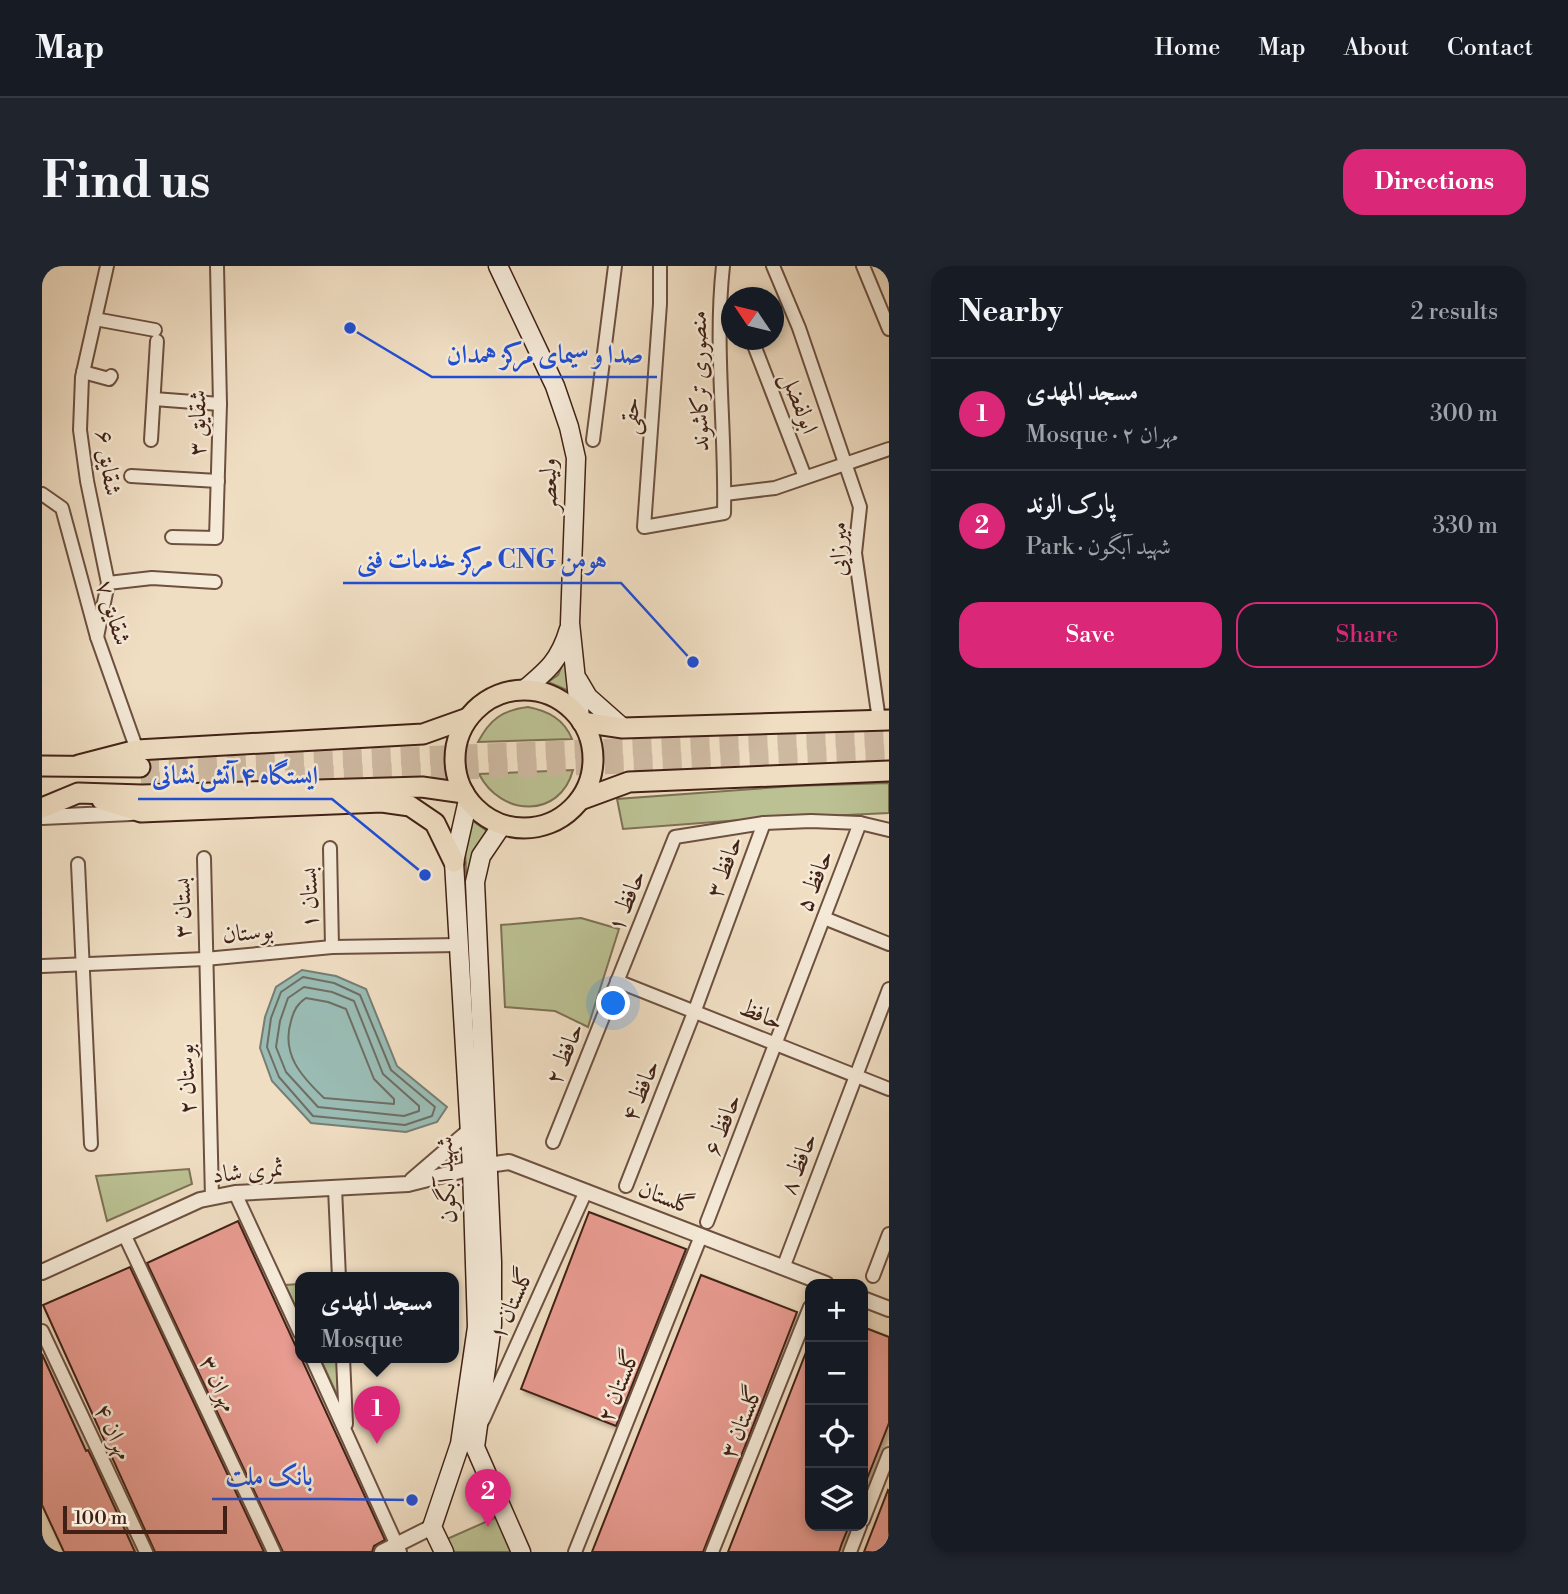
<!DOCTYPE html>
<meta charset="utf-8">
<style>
body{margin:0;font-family:"Libre Bodoni",Amiri,serif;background:#20242c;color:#f1f3f6}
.controls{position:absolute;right:21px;bottom:21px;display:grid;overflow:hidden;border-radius:14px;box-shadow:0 4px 10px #0003}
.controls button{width:63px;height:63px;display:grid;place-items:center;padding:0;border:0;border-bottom:2px solid #363941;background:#171b24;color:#f1f3f6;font:35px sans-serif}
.compass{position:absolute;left:679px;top:21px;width:63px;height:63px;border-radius:50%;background:#171b24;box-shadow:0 4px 10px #0003;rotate:305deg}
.scale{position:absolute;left:21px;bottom:18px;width:164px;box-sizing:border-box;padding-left:7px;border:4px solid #412115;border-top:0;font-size:19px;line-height:24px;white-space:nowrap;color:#412115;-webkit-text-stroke:5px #f5ead8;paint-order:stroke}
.you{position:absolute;left:572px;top:738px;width:24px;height:24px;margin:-18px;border:5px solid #fff;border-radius:50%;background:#1a73e8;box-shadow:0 0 0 10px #1a73e833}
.badge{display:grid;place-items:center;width:46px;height:46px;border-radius:50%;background:#db2777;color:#fff;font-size:23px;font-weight:700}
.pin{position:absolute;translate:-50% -58px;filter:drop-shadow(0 2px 4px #0008)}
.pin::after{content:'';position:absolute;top:37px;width:24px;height:21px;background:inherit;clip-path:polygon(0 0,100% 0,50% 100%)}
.popup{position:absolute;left:253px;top:1006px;width:164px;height:91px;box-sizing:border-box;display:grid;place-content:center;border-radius:14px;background:#171b24;filter:drop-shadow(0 2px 5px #0005);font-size:23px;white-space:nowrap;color:#9ea1a6}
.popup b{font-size:26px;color:#f1f3f6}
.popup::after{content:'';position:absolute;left:50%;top:100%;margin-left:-14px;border:14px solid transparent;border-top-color:#171b24}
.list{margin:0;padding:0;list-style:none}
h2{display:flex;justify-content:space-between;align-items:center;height:91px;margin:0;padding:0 28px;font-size:30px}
h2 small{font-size:23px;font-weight:400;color:#9ea1a6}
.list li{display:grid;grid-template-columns:46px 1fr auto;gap:21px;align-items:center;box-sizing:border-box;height:112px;padding:0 28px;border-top:2px solid #363941}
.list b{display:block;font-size:26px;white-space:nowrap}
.list p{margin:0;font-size:23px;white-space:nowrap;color:#9ea1a6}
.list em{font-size:23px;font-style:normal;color:#9ea1a6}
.actions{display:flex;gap:14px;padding:21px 28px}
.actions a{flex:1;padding:16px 0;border:2px solid #db2777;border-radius:21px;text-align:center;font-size:24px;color:#db2777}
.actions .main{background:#db2777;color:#fff}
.icon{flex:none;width:38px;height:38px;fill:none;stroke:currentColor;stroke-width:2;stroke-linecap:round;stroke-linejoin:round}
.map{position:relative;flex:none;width:847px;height:1286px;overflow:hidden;border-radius:21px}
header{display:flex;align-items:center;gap:42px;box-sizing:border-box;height:98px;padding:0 35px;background:#171b24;border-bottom:2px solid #363941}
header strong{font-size:33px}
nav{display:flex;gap:38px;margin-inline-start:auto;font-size:24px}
.intro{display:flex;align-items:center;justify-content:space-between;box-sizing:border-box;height:168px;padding:0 42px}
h1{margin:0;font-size:49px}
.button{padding:18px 32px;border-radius:21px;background:#db2777;color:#fff;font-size:24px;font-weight:700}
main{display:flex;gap:42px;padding:0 42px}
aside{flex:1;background:#171b24;border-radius:21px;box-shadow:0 4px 10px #0003}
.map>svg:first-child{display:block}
.green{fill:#bbc193;stroke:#7e7154;stroke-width:2}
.water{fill:#9abcb4;stroke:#767e74;stroke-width:2}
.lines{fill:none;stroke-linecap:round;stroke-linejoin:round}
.shore{stroke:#6e6e64;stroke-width:2}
.building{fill:#e89b90;stroke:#412115;stroke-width:2;filter:url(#shadow)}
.trunk-tunnel{stroke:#cdb8a0;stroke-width:19;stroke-dasharray:19 10;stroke-linecap:butt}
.minor-casing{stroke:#6d5040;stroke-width:16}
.tertiary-casing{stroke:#6d5040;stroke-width:18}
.secondary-casing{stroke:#412115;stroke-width:21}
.trunk-casing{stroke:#412115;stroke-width:23}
.minor{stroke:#f5ead8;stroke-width:12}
.tertiary{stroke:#f5ead8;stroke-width:14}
.secondary{stroke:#f5ead8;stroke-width:18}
.trunk{stroke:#f0dec3;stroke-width:19}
.labels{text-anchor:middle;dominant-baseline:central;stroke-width:5;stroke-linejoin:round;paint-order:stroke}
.street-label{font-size:24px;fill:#412115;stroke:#f5ead8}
.leader{fill:none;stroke:#1d4ed8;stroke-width:2.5}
.callout-dot{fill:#1d4ed8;stroke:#f5ead8;stroke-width:2.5}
.callout-label{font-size:26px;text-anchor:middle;font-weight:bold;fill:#1d4ed8;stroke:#f5ead8;stroke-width:5;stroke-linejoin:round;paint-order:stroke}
</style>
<header>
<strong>Map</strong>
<nav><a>Home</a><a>Map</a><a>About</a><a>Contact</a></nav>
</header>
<div class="intro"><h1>Find us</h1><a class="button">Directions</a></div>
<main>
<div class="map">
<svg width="847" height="1286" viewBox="0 0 847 1286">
<defs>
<filter id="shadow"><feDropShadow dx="3.5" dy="3.5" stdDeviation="2" flood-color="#0004"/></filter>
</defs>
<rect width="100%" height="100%" fill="#f0dec3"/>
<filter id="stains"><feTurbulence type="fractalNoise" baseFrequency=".00286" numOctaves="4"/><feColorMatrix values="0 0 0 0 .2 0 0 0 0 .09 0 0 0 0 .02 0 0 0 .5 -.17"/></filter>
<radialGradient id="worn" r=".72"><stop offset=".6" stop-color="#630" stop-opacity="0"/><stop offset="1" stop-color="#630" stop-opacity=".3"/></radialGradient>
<!-- green -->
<g class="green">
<polygon points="527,383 527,425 506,416 516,409"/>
<path d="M 486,441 C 506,445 522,453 530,473 L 436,476 C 448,453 461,444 486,441 Z"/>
<path d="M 531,504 C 518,553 459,551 437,508 Z"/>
<polygon points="847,517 847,547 699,554 581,563 575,533 752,520"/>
<polygon points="427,548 434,557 445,565 431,598 426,650 423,583"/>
<polygon points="539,652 577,663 546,761 513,745 463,741 459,659"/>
<polygon points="147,903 150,918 65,955 54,910"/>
<polygon points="258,1018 258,1050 243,1019"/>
<polygon points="278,1092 295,1092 296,1131"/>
<polygon points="457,1250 473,1286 412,1286 405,1273"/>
</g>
<!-- water -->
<polygon class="water" points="260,704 294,710 324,723 355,800 405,841 395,856 364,866 269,857 230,815 218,782 223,751 234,721"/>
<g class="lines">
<!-- shore -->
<g class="shore">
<polygon points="261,711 292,717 318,729 349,804 393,841 390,850 363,859 271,850 237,811 225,781 229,752 239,726"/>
<polygon points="262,721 290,726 312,735 341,808 377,840 377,845 362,850 276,841 244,806 234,781 238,755 246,732"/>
<path d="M 264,732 L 286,736 L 304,743 L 332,813 L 352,833 L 352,838 L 282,832 C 259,810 239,788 249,755 C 252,744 255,738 264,732 Z"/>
</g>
</g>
<!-- building -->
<g class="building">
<polygon points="547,946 644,983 574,1160 479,1123"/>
<polygon points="196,955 343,1274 332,1280 330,1286 241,1286 105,997"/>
<polygon points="88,1001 222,1286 113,1286 1,1039"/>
<polygon points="659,1009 755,1046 707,1170 661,1286 550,1286"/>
<polygon points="821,1061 847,1071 847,1157 821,1223"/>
<polygon points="768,1076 768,1260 807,1260 800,1277 797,1286 686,1286"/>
<polygon points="0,1088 44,1185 46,1184 51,1194 93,1286 22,1286 0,1239"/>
<polygon points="847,1225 847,1286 822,1286 846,1224"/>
</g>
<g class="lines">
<!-- trunk-tunnel -->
<g class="trunk-tunnel">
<polyline points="98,501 847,471"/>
<polyline points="99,516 847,488"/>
</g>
<!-- minor casing -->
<g class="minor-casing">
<g id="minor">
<path d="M 618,0 L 618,38 L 602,261 L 682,247 C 684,165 672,82 681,0"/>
<polyline points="731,0 757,62 818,241 813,287 837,454"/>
<polyline points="821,0 847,63"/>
<polyline points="53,53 113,64"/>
<polyline points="712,79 763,211"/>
<polyline points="41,106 67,113 69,110"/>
<polyline points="112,133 178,138"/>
<polyline points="109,174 115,75"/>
<polyline points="551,174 573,0"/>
<polyline points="89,210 176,215"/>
<polyline points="0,228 20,242 55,371 95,484"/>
<polyline points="683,228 733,222 847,183"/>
<polyline points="130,271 174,272 178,138 175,0"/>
<polyline points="66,317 110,312 173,316"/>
<polyline points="55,371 66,317 45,215 38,164 40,111 65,0"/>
<polyline points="818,557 847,564"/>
<polyline points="288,582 290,681"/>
<polyline points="162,592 170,932"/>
<polyline points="36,598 49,878"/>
<polyline points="782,652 847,678"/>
<polyline points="0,700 163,693 290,681 417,679"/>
<polyline points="575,715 847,823"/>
<polyline points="511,876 633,571 722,557 653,744 584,920"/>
<polyline points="293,922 297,1012"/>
<polyline points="193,927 258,1067"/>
<polyline points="665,956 818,557 769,555 722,557"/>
<polyline points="82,968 232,1286"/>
<polyline points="741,1002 847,723"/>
<polyline points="831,1010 847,968"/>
<polyline points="0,1065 104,1286"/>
<polyline points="270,1092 358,1286"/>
<polyline points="301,1092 304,1158"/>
<polyline points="441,1154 544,925"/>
<polyline points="821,1254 847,1188"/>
<polyline points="533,1286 659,970"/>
<polyline points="670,1286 768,1041"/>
<polyline points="808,1286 818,1260"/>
</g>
</g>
<!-- tertiary casing -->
<g class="tertiary-casing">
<g id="tertiary">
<polyline points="0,551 89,547"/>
<polyline points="446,899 467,896 784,1018"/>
<polyline points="370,914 427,865"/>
<polyline points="0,1006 158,934 193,927 366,918 430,902"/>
<polyline points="821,1033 847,1043"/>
<polyline points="340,1286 390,1261"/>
</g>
</g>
<!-- secondary casing -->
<g class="secondary-casing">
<g id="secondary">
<polyline points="456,0 513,120 527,161 534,192 528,357 538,452"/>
<polyline points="536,414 546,431 581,462"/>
<path d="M 482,424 C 506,404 518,394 527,363"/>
<polyline points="460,559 439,590 433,616 450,996 450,1059 433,1181 479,1286"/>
<polyline points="402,1286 390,1261 418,1178 435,1061 430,902 412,596 426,534"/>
</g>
</g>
<!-- trunk casing -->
<g class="trunk-casing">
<g id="trunk">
<circle cx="482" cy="493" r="69"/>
<polyline points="540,456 581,462 847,454"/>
<polyline points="37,499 95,484 381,468 426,452"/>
<polyline points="0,500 98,501"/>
<polyline points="60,534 99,546 340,536 368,540 393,557 412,596"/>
<polyline points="538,534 587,516 847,505"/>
<polyline points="0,542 36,527 100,529 380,521 422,527"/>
</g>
</g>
<!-- minor -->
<use href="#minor" class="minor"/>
<!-- tertiary -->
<use href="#tertiary" class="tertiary"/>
<!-- secondary -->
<use href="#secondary" class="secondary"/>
<!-- trunk -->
<use href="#trunk" class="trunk"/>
</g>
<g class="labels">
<!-- street labels -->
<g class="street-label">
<text transform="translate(658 115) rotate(-91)">منصوری ترکاشوند</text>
<text transform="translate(757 137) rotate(69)">ابولفضل</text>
<text transform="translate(589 150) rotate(-86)">حقی</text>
<text transform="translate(156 157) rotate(-89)">شقایق ۳</text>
<text transform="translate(66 197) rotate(82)">شقایق ۶</text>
<text transform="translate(507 219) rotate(-91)">ولیعصر</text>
<text transform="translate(797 283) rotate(-90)">میرزایی</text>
<text transform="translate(71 347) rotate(73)">شقایق ۷</text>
<text transform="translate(683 601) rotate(-70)">حافظ ۳</text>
<text transform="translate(773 615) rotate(-69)">حافظ ۵</text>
<text transform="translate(268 632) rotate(-91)">بستان ۱</text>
<text transform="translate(585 635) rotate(-68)">حافظ ۱</text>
<text transform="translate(141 642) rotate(-90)">بستان ۳</text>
<text transform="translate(206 667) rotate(-5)">بوستان</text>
<text transform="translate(719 749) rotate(22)">حافظ</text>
<text transform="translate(523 788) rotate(-68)">حافظ ۲</text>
<text transform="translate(145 813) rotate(-92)">بوستان ۲</text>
<text transform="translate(599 825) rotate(-68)">حافظ ۴</text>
<text transform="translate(681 859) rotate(-69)">حافظ ۶</text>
<text transform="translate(757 898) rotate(-69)">حافظ ۸</text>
<text transform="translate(206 906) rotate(-6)">ثمری شاد</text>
<text transform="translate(405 914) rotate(-93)">شهید آبگون</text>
<text transform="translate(624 932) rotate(21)">گلستان</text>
<text transform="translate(470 1038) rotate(-66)">گلستان ۱</text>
<text transform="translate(176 1118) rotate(65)">مهران ۳</text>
<text transform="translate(577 1120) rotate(-68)">گلستان ۲</text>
<text transform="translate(700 1156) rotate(-68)">گلستان ۳</text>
<text transform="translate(71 1166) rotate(65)">مهران ۴</text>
</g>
</g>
<!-- callouts -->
<path class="leader" d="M308 62L390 111H615M651 396L579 317H301M383 609L290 533H96M370 1234L285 1233H170"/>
<g class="callout-dot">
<circle cx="308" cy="62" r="7"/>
<circle cx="651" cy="396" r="7"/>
<circle cx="383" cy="609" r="7"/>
<circle cx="370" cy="1234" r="7"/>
</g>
<g class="callout-label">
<text x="503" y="97">صدا و سیمای مرکز همدان</text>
<text x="440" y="302">مرکز خدمات فنی CNG هومن</text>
<text x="193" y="518">ایستگاه ۴ آتش نشانی</text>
<text x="227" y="1219">بانک ملت</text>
</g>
<rect width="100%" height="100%" filter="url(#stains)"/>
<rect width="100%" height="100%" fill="url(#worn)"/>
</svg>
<div class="controls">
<button>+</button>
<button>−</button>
<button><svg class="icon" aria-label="locate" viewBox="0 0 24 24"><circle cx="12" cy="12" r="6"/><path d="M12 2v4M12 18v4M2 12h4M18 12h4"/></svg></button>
<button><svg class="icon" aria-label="layers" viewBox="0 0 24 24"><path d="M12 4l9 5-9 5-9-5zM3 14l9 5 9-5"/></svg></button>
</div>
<svg class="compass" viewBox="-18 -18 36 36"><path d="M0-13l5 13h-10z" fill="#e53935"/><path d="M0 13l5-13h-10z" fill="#9ea1a6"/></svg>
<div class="scale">100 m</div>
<div class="you"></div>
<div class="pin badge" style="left:335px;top:1178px">1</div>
<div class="popup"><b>مسجد المهدی</b>Mosque</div>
<div class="pin badge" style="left:446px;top:1261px">2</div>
</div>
<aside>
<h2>Nearby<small>2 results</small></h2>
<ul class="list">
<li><span class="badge">1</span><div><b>مسجد المهدی</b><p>Mosque · مهران ۲</p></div><em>300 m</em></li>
<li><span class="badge">2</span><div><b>پارک الوند</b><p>Park · شهید آبگون</p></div><em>330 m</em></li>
</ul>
<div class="actions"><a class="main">Save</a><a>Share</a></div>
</aside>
</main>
